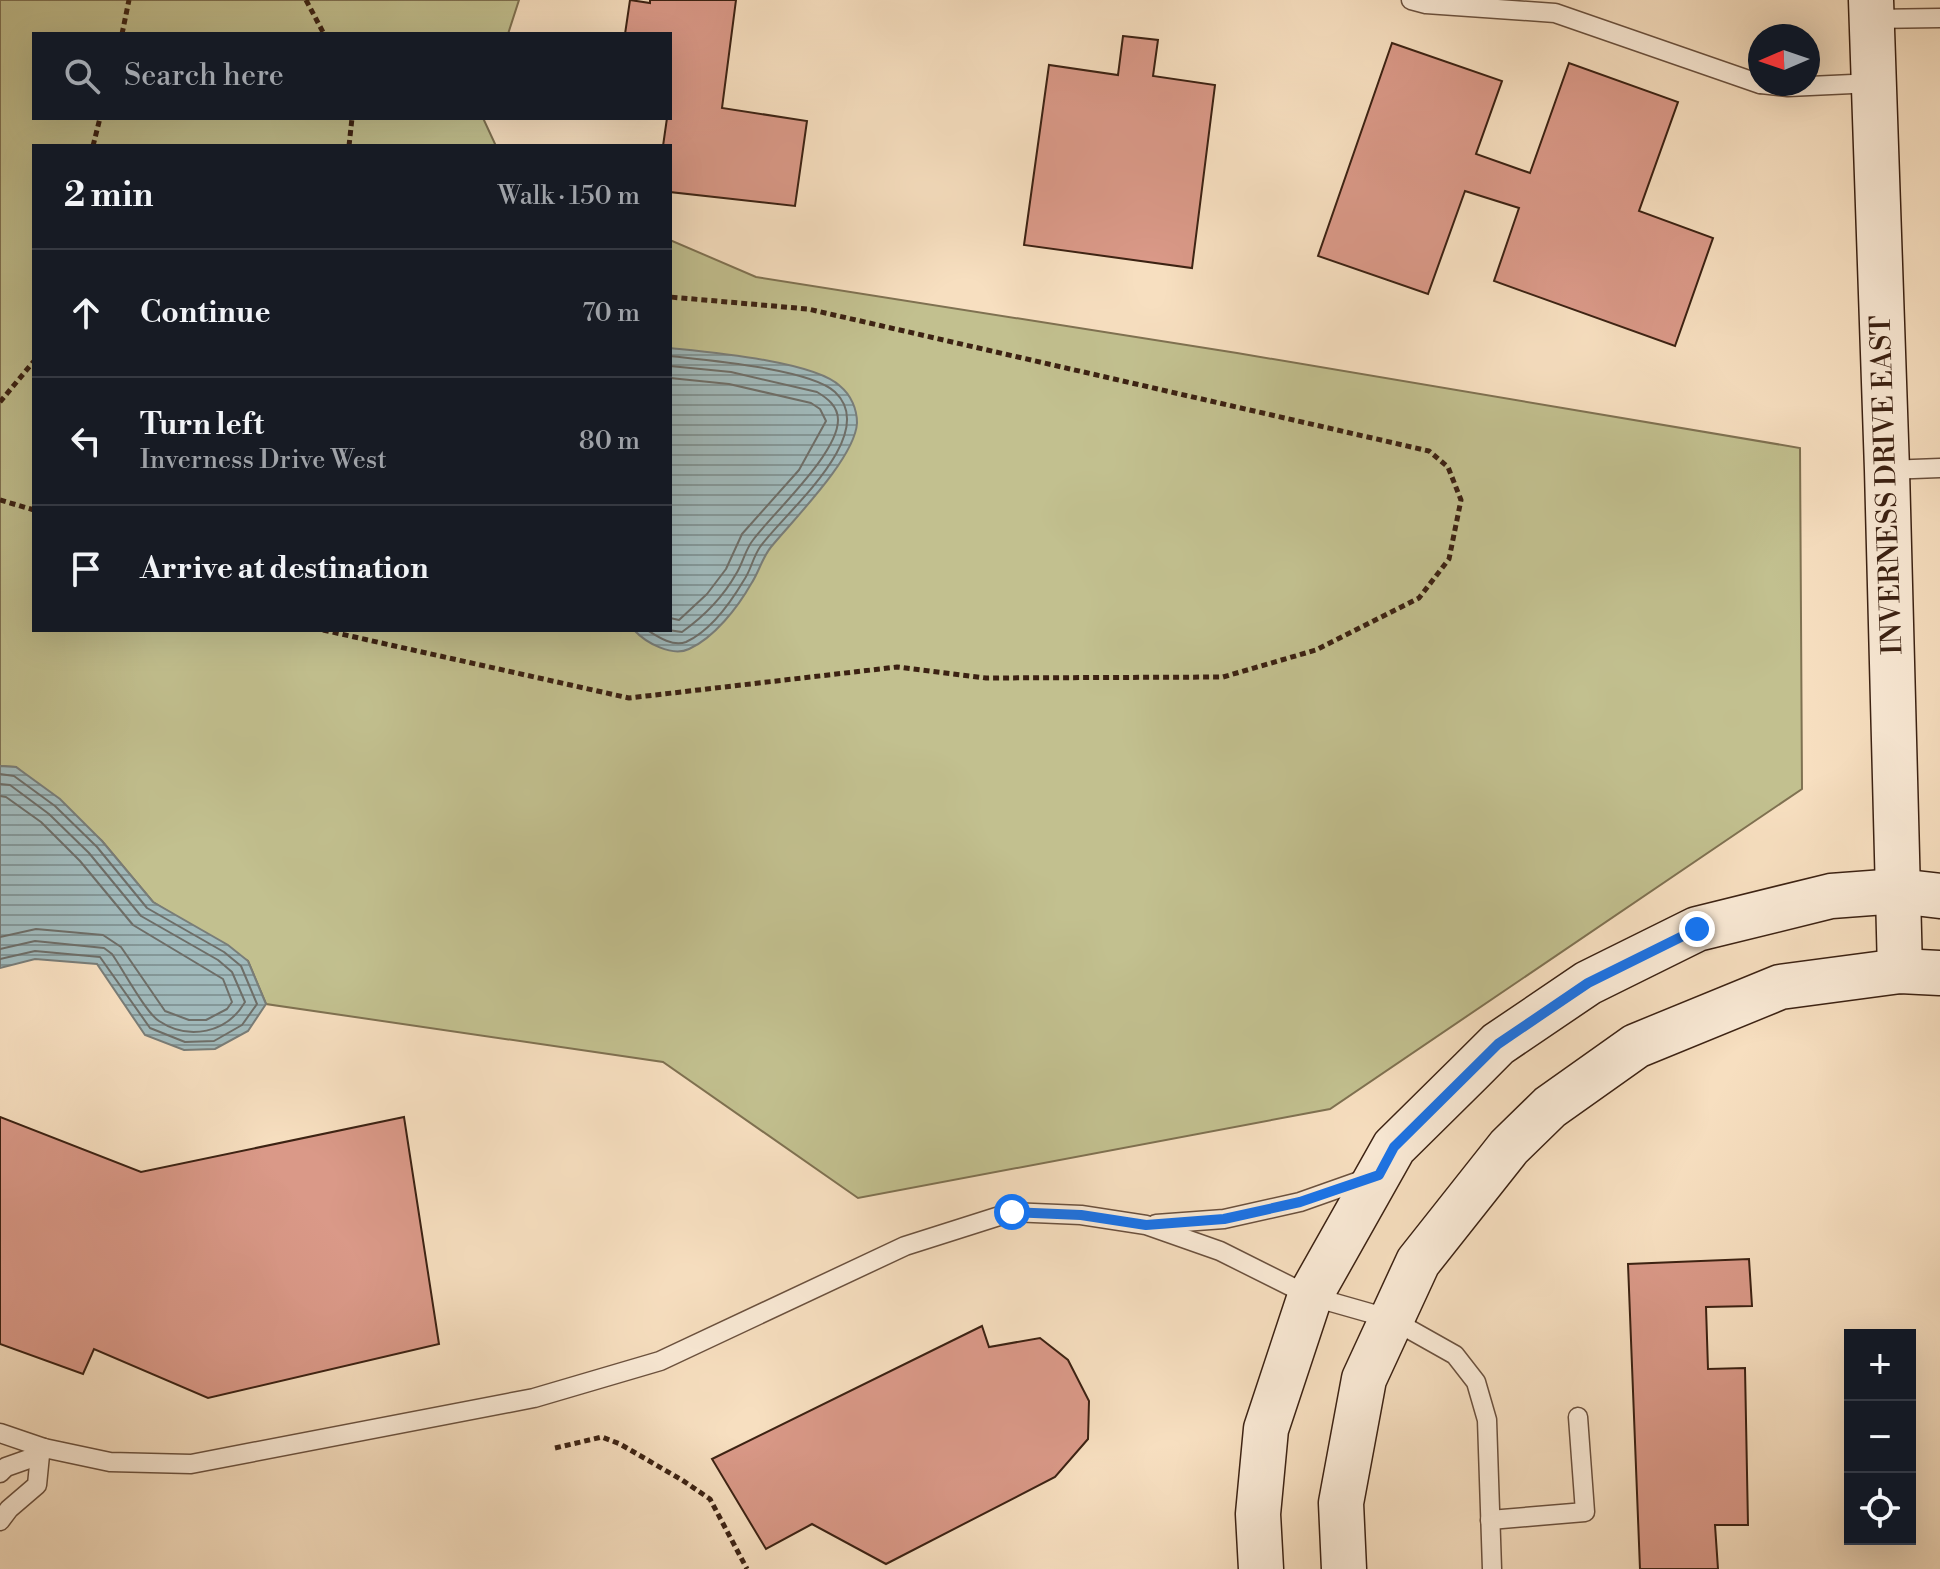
<!DOCTYPE html>
<meta charset="utf-8">
<style>
body{margin:0;font-family:"Libre Bodoni",serif;background:#20242c;color:#f1f3f6}
.controls{position:absolute;right:24px;bottom:24px;display:grid;overflow:hidden;border-radius:0px;box-shadow:0 8px 32px #0002}
.controls button{width:72px;height:72px;display:grid;place-items:center;padding:0;border:0;border-bottom:2px solid #363941;background:#171b24;color:#f1f3f6;font:40px sans-serif}
.compass{position:absolute;left:1748px;top:24px;width:72px;height:72px;border-radius:50%;background:#171b24;box-shadow:0 8px 32px #0002;rotate:268deg}
.stop{position:absolute;width:24px;height:24px;margin:-18px;border:6px solid #1a73e8;border-radius:50%;background:#fff}
.stop.end{background:#1a73e8;border-color:#fff;box-shadow:0 2px 8px #0008}
.list{margin:0;padding:0;list-style:none}
h2{display:flex;justify-content:space-between;align-items:center;height:104px;margin:0;padding:0 32px;font-size:34px}
h2 small{font-size:26px;font-weight:400;color:#9ea1a6}
.list li{display:grid;grid-template-columns:52px 1fr auto;gap:24px;align-items:center;box-sizing:border-box;height:128px;padding:0 32px;border-top:2px solid #363941}
.list b{display:block;font-size:30px;white-space:nowrap}
.list p{margin:0;font-size:26px;white-space:nowrap;color:#9ea1a6}
.list em{font-size:26px;font-style:normal;color:#9ea1a6}
.icon{flex:none;width:44px;height:44px;fill:none;stroke:currentColor;stroke-width:2;stroke-linecap:round;stroke-linejoin:round}
.map{position:relative;flex:none;width:1940px;height:1569px;overflow:hidden}
.search{position:absolute;background:#171b24;box-shadow:0 8px 32px #0002;left:32px;top:32px;width:640px;height:88px;display:flex;align-items:center;gap:20px;box-sizing:border-box;padding:0 28px;border-radius:0px;color:#9ea1a6;font-size:30px}
.panel{position:absolute;background:#171b24;box-shadow:0 8px 32px #0002;left:32px;top:144px;width:640px;height:488px;border-radius:0px}
.map>svg:first-child{display:block}
.grass{fill:#c2c08f;stroke:#7f7151;stroke-width:2}
.water{fill:url(#water-rules);stroke:#797d78;stroke-width:2}
.lines{fill:none;stroke-linecap:round;stroke-linejoin:round}
.shore{stroke:#6e6e68;stroke-width:2}
.building{fill:#da9988;stroke:#3c2213;stroke-width:2}
.service-casing{stroke:#6b513e;stroke-width:21}
.secondary-casing{stroke:#3c2213;stroke-width:47}
.path{stroke:#3c2213;stroke-width:5;stroke-dasharray:6 4;stroke-linecap:butt}
.service{stroke:#faead6;stroke-width:18}
.secondary{stroke:#faead6;stroke-width:44}
.route{stroke:#1a73e8;stroke-width:10}
.labels{text-anchor:middle;dominant-baseline:central;stroke-width:6;stroke-linejoin:round;paint-order:stroke}
.street-label{font-size:28px;fill:#3c2213;stroke:#faead6}
</style>
<div class="map">
<svg width="1940" height="1569" viewBox="0 0 1940 1569">
<defs>
<pattern id="water-rules" width="6" height="5" patternUnits="userSpaceOnUse" patternTransform="scale(2)"><rect width="6" height="5" fill="#a1babc"/><path d="M0 2.5h6" fill="none" stroke="#849798"/></pattern>
</defs>
<rect width="100%" height="100%" fill="#f7dfc0"/>
<filter id="stains"><feTurbulence type="fractalNoise" baseFrequency=".0025" numOctaves="4"/><feColorMatrix values="0 0 0 0 .2 0 0 0 0 .09 0 0 0 0 .02 0 0 0 .5 -.17"/></filter>
<radialGradient id="worn" r=".72"><stop offset=".6" stop-color="#630" stop-opacity="0"/><stop offset="1" stop-color="#630" stop-opacity=".3"/></radialGradient>
<!-- grass -->
<polygon class="grass" points="0,0 519,0 508,34 34,34 34,118 483,118 496,146 34,146 34,630 670,630 670,240 756,277 1237,353 1800,448 1802,789 1330,1109 858,1198 663,1062 266,1004 248,961 153,902 102,841 16,767 0,766"/>
<!-- water -->
<g class="water">
<path d="M 670,348 C 708,352 814,361 840,386 C 851,395 857,409 857,423 C 855,458 793,520 771,547 C 762,558 759,572 751,584 C 738,607 714,638 689,649 C 672,657 646,643 634,630 L 670,630 Z"/>
<polygon points="0,766 16,767 60,799 102,841 153,902 228,945 248,961 266,1004 248,1031 215,1049 184,1050 145,1035 97,964 35,959 0,968"/>
</g>
<g class="lines">
<!-- shore -->
<g class="shore">
<polyline points="670,378 729,384 811,403 820,409 826,421 799,470 742,534 726,569 707,594 679,620 670,618"/>
<path d="M 647,630 C 658,637 673,647 686,642 C 710,631 731,602 744,580 C 751,570 753,557 760,547 C 783,514 881,435 835,392 C 811,369 706,360 670,356"/>
<path d="M 668,630 L 682,632 C 703,617 723,597 736,574 C 743,563 745,550 753,540 C 773,513 838,454 838,420 C 838,406 827,398 817,392 L 731,372 L 670,366"/>
<polyline points="0,774 14,776 55,806 97,847 147,908 224,952 241,966 257,1004 242,1025 214,1041 185,1042 150,1028 100,957 35,951 0,959"/>
<path d="M 0,784 L 10,785 L 49,814 L 89,853 L 141,916 L 218,960 L 232,972 L 245,1002 C 227,1033 189,1041 159,1021 C 146,1013 122,968 112,954 L 104,948 L 35,941 L 0,949"/>
<polyline points="0,796 6,797 41,822 80,861 133,925 223,979 232,1002 227,1009 206,1020 189,1020 165,1011 121,947 103,935 36,929 0,937"/>
</g>
</g>
<!-- building -->
<g class="building">
<polygon points="630,0 650,3 650,0 736,0 722,108 807,121 795,206 670,192 670,146 663,146 667,118 670,118 670,34 625,34"/>
<polygon points="1123,36 1158,40 1153,76 1215,85 1192,268 1024,245 1049,65 1118,75"/>
<polygon points="1392,43 1502,81 1476,154 1530,173 1569,63 1678,102 1639,211 1713,238 1675,346 1494,281 1519,208 1465,191 1428,294 1318,256"/>
<polygon points="0,1117 141,1172 404,1117 439,1344 208,1398 94,1349 83,1374 0,1344"/>
<polygon points="1749,1259 1752,1306 1706,1307 1708,1369 1745,1368 1748,1525 1715,1525 1718,1569 1640,1569 1628,1264"/>
<polygon points="982,1326 989,1347 1040,1338 1068,1360 1089,1401 1088,1439 1055,1477 886,1564 812,1524 766,1549 712,1459"/>
</g>
<g class="lines">
<!-- service casing -->
<g class="service-casing">
<g id="service">
<polyline points="1411,0 1426,4 1555,13 1760,84"/>
<polyline points="1871,19 1940,18"/>
<polyline points="1761,84 1788,87 1874,83"/>
<polyline points="1887,470 1940,468"/>
<polyline points="1156,1224 1224,1219 1300,1202 1368,1178"/>
<polyline points="0,1433 44,1448 110,1462 191,1464 534,1398 660,1361 905,1246 1012,1212 1081,1215 1146,1225 1220,1251 1310,1296 1391,1319 1455,1355 1476,1382 1487,1420 1492,1569"/>
<polyline points="0,1473 6,1467 40,1455"/>
<polyline points="1490,1520 1585,1512 1578,1417"/>
<polyline points="0,1521 9,1509 37,1485 40,1455 44,1448"/>
</g>
</g>
<!-- secondary casing -->
<g class="secondary-casing">
<g id="secondary">
<polyline points="1871,0 1887,470 1900,971"/>
<polyline points="1261,1569 1258,1514 1266,1429 1310,1296 1394,1147 1472,1070 1498,1044 1588,983 1697,929 1831,896 1898,891 1940,896"/>
<polyline points="1344,1569 1341,1503 1364,1379 1418,1262 1509,1147 1550,1107 1636,1046 1780,987 1900,971 1940,973"/>
</g>
</g>
<!-- path -->
<g class="path">
<polyline points="306,0 324,34"/>
<polyline points="122,34 129,0"/>
<polyline points="93,146 100,118"/>
<polyline points="349,146 352,118"/>
<polyline points="0,402 34,361"/>
<polyline points="0,500 34,510"/>
<polyline points="323,630 629,698 897,667 986,678 1223,677 1316,650 1419,598 1449,559 1461,500 1448,467 1429,451 808,309 670,297"/>
<polyline points="555,1448 602,1437 620,1444 682,1480 710,1499 747,1569"/>
</g>
<!-- service -->
<use href="#service" class="service"/>
<!-- secondary -->
<use href="#secondary" class="secondary"/>
</g>
<g class="lines">
<!-- route -->
<polyline class="route" points="1012,1212 1081,1215 1146,1225 1224,1219 1300,1202 1379,1175 1394,1147 1498,1044 1588,983 1697,929"/>
</g>
<g class="labels">
<!-- street labels -->
<g class="street-label">
<text transform="translate(1887 485) rotate(-92)">INVERNESS DRIVE EAST</text>
</g>
</g>
<rect width="100%" height="100%" filter="url(#stains)"/>
<rect width="100%" height="100%" fill="url(#worn)"/>
</svg>
<div class="controls">
<button>+</button>
<button>−</button>
<button><svg class="icon" aria-label="locate" viewBox="0 0 24 24"><circle cx="12" cy="12" r="6"/><path d="M12 2v4M12 18v4M2 12h4M18 12h4"/></svg></button>
</div>
<svg class="compass" viewBox="-18 -18 36 36"><path d="M0-13l5 13h-10z" fill="#e53935"/><path d="M0 13l5-13h-10z" fill="#9ea1a6"/></svg>
<div class="stop" style="left:1012px;top:1212px"></div>
<div class="stop end" style="left:1697px;top:929px"></div>
<div class="search"><svg class="icon" aria-label="search" viewBox="0 0 24 24"><circle cx="10" cy="10" r="6"/><path d="M15 15l6 6"/></svg>Search here</div>
<section class="panel">
<h2>2 min<small>Walk · 150 m</small></h2>
<ul class="list">
<li><svg class="icon" aria-label="ahead" viewBox="0 0 24 24"><path d="M12 20V5M6 11l6-6 6 6"/></svg><div><b>Continue</b></div><em>70 m</em></li>
<li><svg class="icon" aria-label="left" viewBox="0 0 24 24"><path d="M17 20v-9H6M10 6l-5 5 5 5"/></svg><div><b>Turn left</b><p>Inverness Drive West</p></div><em>80 m</em></li>
<li><svg class="icon" aria-label="arrive" viewBox="0 0 24 24"><path d="M6 21V4h12l-3 4 3 4H6"/></svg><div><b>Arrive at destination</b></div></li>
</ul>
</section>
</div>
